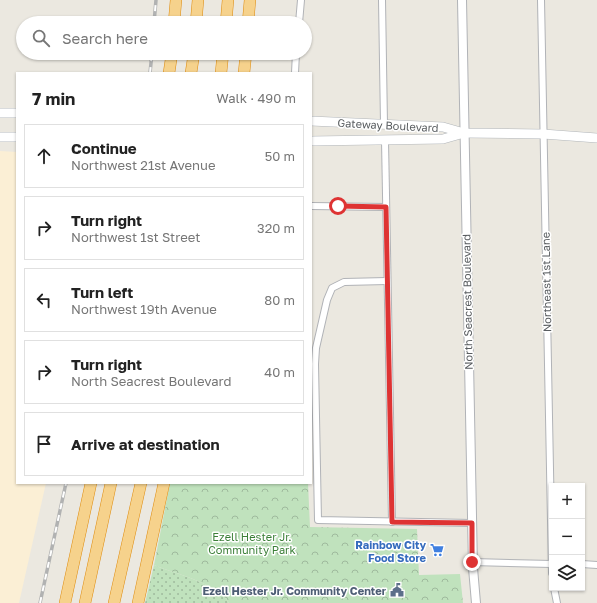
<!DOCTYPE html>
<meta charset="utf-8">
<style>
body{margin:0;font-family:"Golos Text",sans-serif;background:#f2f2f2;color:#222}
.controls{position:absolute;right:12px;bottom:12px;display:grid;overflow:hidden;border-radius:0px;box-shadow:0 1px 3px #0004}
.controls button{width:36px;height:36px;display:grid;place-items:center;padding:0;border:0;border-bottom:1px solid #e0e0e0;background:#fff;color:#222;font:20px sans-serif}
.stop{position:absolute;width:12px;height:12px;margin:-9px;border:3px solid #de3333;border-radius:50%;background:#fff}
.stop.end{background:#de3333;border-color:#fff;box-shadow:0 1px 4px #0008}
.list{margin:0;padding:0;list-style:none}
h2{display:flex;justify-content:space-between;align-items:center;height:52px;margin:0;padding:0 16px;font-size:17px}
h2 small{font-size:13px;font-weight:400;color:#767676}
.list li{display:grid;grid-template-columns:26px 1fr auto;gap:12px;align-items:center;box-sizing:border-box;height:64px;margin:0 8px 8px;padding:0 8px;border:1px solid #e0e0e0;border-radius:0px}
.list b{display:block;font-size:15px;white-space:nowrap}
.list p{margin:0;font-size:13px;white-space:nowrap;color:#767676}
.list em{font-size:13px;font-style:normal;color:#767676}
.icon{flex:none;width:22px;height:22px;fill:none;stroke:currentColor;stroke-width:2;stroke-linecap:round;stroke-linejoin:round}
.map{position:relative;flex:none;width:597px;height:603px;overflow:hidden}
.search{position:absolute;background:#fff;box-shadow:0 1px 3px #0004;left:16px;top:16px;width:296px;height:44px;display:flex;align-items:center;gap:10px;box-sizing:border-box;padding:0 14px;border-radius:22px;color:#767676;font-size:15px}
.panel{position:absolute;background:#fff;box-shadow:0 1px 3px #0004;left:16px;top:72px;width:296px;height:412px;border-radius:0px}
.map>svg:first-child{display:block}
.commercial{fill:#fbefd5}
.grass{fill:url(#grass-dots)}
.park{fill:url(#park-crowns)}
.lines{fill:none;stroke-linecap:round;stroke-linejoin:round}
.minor-casing{stroke:#b1b3b7;stroke-width:8}
.tertiary-casing{stroke:#b1b3b7;stroke-width:10}
.secondary-casing{stroke:#b2b6ba;stroke-width:10}
.motorway-casing{stroke:#de8b0d;stroke-width:12}
.minor{stroke:#fff;stroke-width:6}
.tertiary{stroke:#fff;stroke-width:8}
.secondary{stroke:#fff;stroke-width:9}
.motorway{stroke:#f6d28c;stroke-width:11}
.rail-casing{stroke:#b1b2b2;stroke-width:3.5}
.rail{stroke:#fff;stroke-width:2;stroke-dasharray:6;stroke-linecap:butt}
.route{stroke:#de3333;stroke-width:5}
.labels{text-anchor:middle;dominant-baseline:central;stroke-width:3;stroke-linejoin:round;paint-order:stroke}
.street-label{font-size:11px;fill:#595d60;stroke:#fff}
.park-label{font-size:11px;fill:#3b7f38;stroke:#fff}
.shop-label{font-size:11px;font-weight:bold;fill:#366cbe;stroke:#fff;text-anchor:end}
.service-label{font-size:11px;font-weight:bold;fill:#4e5e75;stroke:#fff;text-anchor:end}
</style>
<div class="map">
<svg width="597" height="603" viewBox="0 0 597 603">
<defs>
<pattern id="grass-dots" width="8" height="8" patternUnits="userSpaceOnUse"><rect width="8" height="8" fill="#c0e2bd"/><path d="M2 2h.1M6 6h.1" fill="none" stroke="#9fba9d" stroke-width="1.8" stroke-linecap="round"/></pattern>
<pattern id="park-crowns" width="20" height="18" patternUnits="userSpaceOnUse"><rect width="20" height="18" fill="#c0e2bd"/><path d="M2 6a3 3 0 1 1 6 0M12 15a3 3 0 1 1 6 0" fill="none" stroke="#9fba9d"/></pattern>
</defs>
<rect width="100%" height="100%" fill="#ebe8e0"/>
<!-- commercial -->
<polygon class="commercial" points="0,151 17,152 17,483 46,483 19,603 0,603"/>
<!-- grass -->
<path class="grass" d="M 154,565 C 176,574 217,583 229,603 L 145,603 Z"/>
<!-- park -->
<path class="park" d="M 170,483 L 308,483 L 310,527 L 417,529 L 419,575 L 460,574 L 463,603 L 229,603 C 217,583 176,574 154,565 Z"/>
<g class="lines">
<!-- minor casing -->
<g class="minor-casing">
<g id="minor">
<polyline points="382,0 384,124"/>
<polyline points="541,0 552,573"/>
<polyline points="299,23 301,0"/>
<polyline points="295,73 296,53"/>
<polyline points="385,140 392,522"/>
<polyline points="311,206 386,207"/>
<polyline points="387,281 344,282 332,288 327,300 316,348 315,364 318,520 472,523"/>
<polyline points="472,562 552,564"/>
<polyline points="582,564 597,565"/>
<polyline points="554,588 557,603"/>
</g>
</g>
<!-- tertiary casing -->
<g class="tertiary-casing">
<polyline id="tertiary" points="462,0 473,568 476,603"/>
</g>
<!-- secondary casing -->
<g class="secondary-casing">
<g id="secondary">
<polyline points="0,113 17,113"/>
<polyline points="311,121 443,127 464,133 543,134 597,138"/>
<polyline points="0,137 17,137"/>
<polyline points="311,141 443,139 464,133"/>
</g>
</g>
<!-- motorway casing -->
<g class="motorway-casing">
<g id="motorway">
<polyline points="174,23 176,0"/>
<polyline points="196,23 198,0"/>
<polyline points="226,23 228,0"/>
<polyline points="248,23 250,0"/>
<polyline points="169,73 172,53"/>
<polyline points="191,73 194,53"/>
<polyline points="221,73 223,53"/>
<polyline points="244,73 246,53"/>
<polyline points="65,603 91,483"/>
<polyline points="85,603 111,483"/>
<polyline points="114,603 141,483"/>
<polyline points="138,603 164,483"/>
</g>
</g>
<!-- minor -->
<use href="#minor" class="minor"/>
<!-- tertiary -->
<use href="#tertiary" class="tertiary"/>
<!-- secondary -->
<use href="#secondary" class="secondary"/>
<!-- motorway -->
<use href="#motorway" class="motorway"/>
<!-- rail casing -->
<g class="rail-casing">
<g id="rail">
<polyline points="154,23 156,0"/>
<polyline points="150,73 152,53"/>
<polyline points="40,603 66,483"/>
</g>
</g>
<!-- rail -->
<use href="#rail" class="rail"/>
</g>
<g class="lines">
<!-- route -->
<polyline class="route" points="338,206 386,207 392,522 472,523 472,562"/>
</g>
<!-- icons -->
<defs>
<g id="supermarket-bare" transform="scale(1.08)"><path d="M-6-5.5h2.5l.6 2H6L4.5 2H-2.5L-4.4-4H-6ZM-1.5 3.2a1.3 1.3 0 1 0 .1 0ZM3 3.2a1.3 1.3 0 1 0 .1 0Z" fill="#3f7fe0" stroke="#fff" stroke-width="2.5" paint-order="stroke"/></g>
<g id="civic-bare" transform="scale(1.08)"><path d="M-.6-6.5H3V-4.5H.6V-3L4-1V1h2V6H-6V1h2V-1L-.6-3ZM-1.2 2.5V6h2.4V2.5Z" fill="#5c6f8a" stroke="#fff" stroke-width="2.5" paint-order="stroke"/></g>
</defs>
<g fill-rule="evenodd">
<use href="#supermarket-bare" x="437" y="550"/>
<use href="#civic-bare" x="397" y="590"/>
</g>
<g class="labels">
<!-- street labels -->
<g class="street-label">
<text transform="translate(388 125) rotate(3)">Gateway Boulevard</text>
<text transform="translate(546 282) rotate(-91)">Northeast 1st Lane</text>
<text transform="translate(467 302) rotate(-91)">North Seacrest Boulevard</text>
</g>
<!-- park labels -->
<g class="park-label">
<text x="252" y="536">Ezell Hester Jr.<tspan x="252" dy="13">Community Park</tspan></text>
</g>
<!-- shop labels -->
<g class="shop-label">
<text x="426" y="544">Rainbow City<tspan x="426" dy="13">Food Store</tspan></text>
</g>
<!-- service labels -->
<g class="service-label">
<text x="386" y="590">Ezell Hester Jr. Community Center</text>
</g>
</g>
</svg>
<div class="controls">
<button>+</button>
<button>−</button>
<button><svg class="icon" aria-label="layers" viewBox="0 0 24 24"><path d="M12 4l9 5-9 5-9-5zM3 14l9 5 9-5"/></svg></button>
</div>
<div class="stop" style="left:338px;top:206px"></div>
<div class="stop end" style="left:472px;top:562px"></div>
<div class="search"><svg class="icon" aria-label="search" viewBox="0 0 24 24"><circle cx="10" cy="10" r="6"/><path d="M15 15l6 6"/></svg>Search here</div>
<section class="panel">
<h2>7 min<small>Walk · 490 m</small></h2>
<ul class="list">
<li><svg class="icon" aria-label="ahead" viewBox="0 0 24 24"><path d="M12 20V5M6 11l6-6 6 6"/></svg><div><b>Continue</b><p>Northwest 21st Avenue</p></div><em>50 m</em></li>
<li><svg class="icon" aria-label="right" viewBox="0 0 24 24"><path d="M7 20v-9h11M14 6l5 5-5 5"/></svg><div><b>Turn right</b><p>Northwest 1st Street</p></div><em>320 m</em></li>
<li><svg class="icon" aria-label="left" viewBox="0 0 24 24"><path d="M17 20v-9H6M10 6l-5 5 5 5"/></svg><div><b>Turn left</b><p>Northwest 19th Avenue</p></div><em>80 m</em></li>
<li><svg class="icon" aria-label="right" viewBox="0 0 24 24"><path d="M7 20v-9h11M14 6l5 5-5 5"/></svg><div><b>Turn right</b><p>North Seacrest Boulevard</p></div><em>40 m</em></li>
<li><svg class="icon" aria-label="arrive" viewBox="0 0 24 24"><path d="M6 21V4h12l-3 4 3 4H6"/></svg><div><b>Arrive at destination</b></div></li>
</ul>
</section>
</div>
